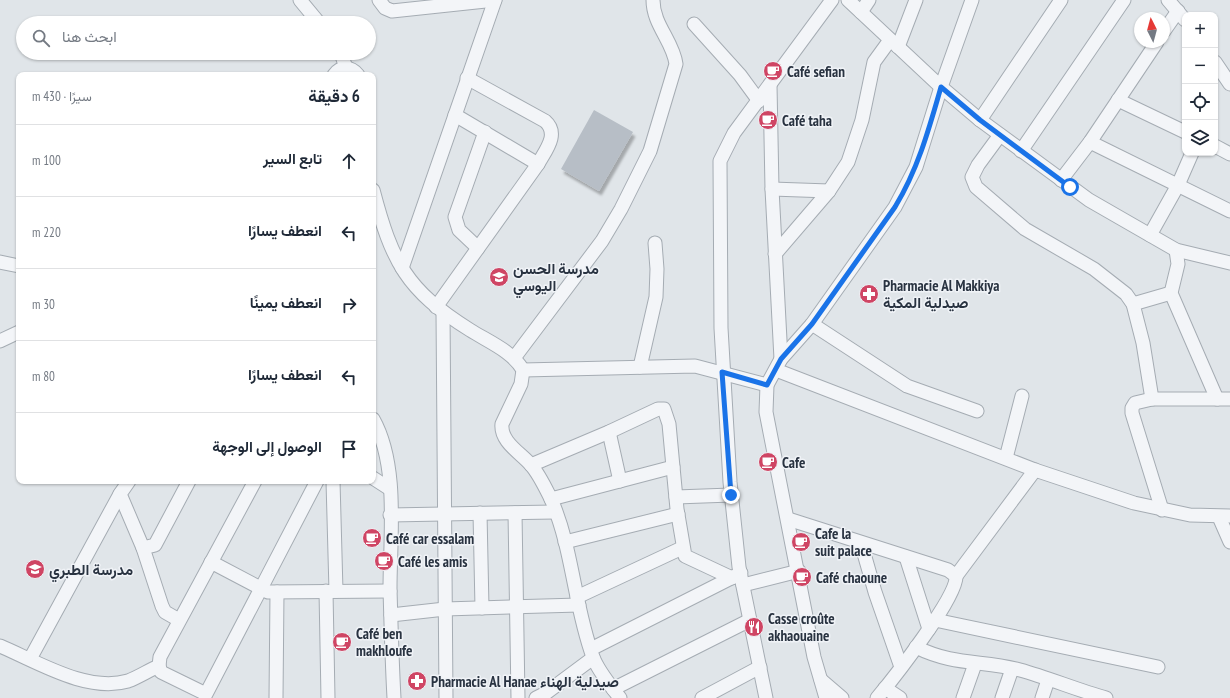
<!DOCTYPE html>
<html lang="ar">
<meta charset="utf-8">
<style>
body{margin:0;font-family:"PT Sans Narrow",Vazirmatn,sans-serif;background:#f2f2f3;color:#1f2937;direction:rtl}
.controls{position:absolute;right:12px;top:12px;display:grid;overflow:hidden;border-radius:8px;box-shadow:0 1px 3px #0004}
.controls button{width:36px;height:36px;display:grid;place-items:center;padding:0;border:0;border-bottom:1px solid #e0e1e3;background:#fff;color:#1f2937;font:20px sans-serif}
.compass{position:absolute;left:1134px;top:12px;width:36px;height:36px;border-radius:50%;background:#fff;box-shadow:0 1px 3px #0004;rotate:354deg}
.stop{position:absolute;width:12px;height:12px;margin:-9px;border:3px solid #1a73e8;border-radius:50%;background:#fff}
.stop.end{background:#1a73e8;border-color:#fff;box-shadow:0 1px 4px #0008}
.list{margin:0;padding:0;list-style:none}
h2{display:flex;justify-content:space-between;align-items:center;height:52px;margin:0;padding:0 16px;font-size:17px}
h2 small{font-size:13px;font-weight:400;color:#747a83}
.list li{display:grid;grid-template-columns:26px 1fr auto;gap:12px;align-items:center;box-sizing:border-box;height:72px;padding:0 16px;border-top:1px solid #e0e1e3}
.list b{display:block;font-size:15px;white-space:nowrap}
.list em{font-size:13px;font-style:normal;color:#747a83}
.icon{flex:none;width:22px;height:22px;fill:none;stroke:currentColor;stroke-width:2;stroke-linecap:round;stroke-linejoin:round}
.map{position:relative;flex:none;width:1230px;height:698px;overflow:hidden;direction:ltr}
.search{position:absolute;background:#fff;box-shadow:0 1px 3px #0004;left:16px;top:16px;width:360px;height:44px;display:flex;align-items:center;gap:10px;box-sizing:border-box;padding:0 14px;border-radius:22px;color:#747a83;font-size:15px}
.panel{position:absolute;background:#fff;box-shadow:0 1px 3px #0004;left:16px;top:72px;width:360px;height:412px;border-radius:8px;direction:rtl}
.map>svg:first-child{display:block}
.building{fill:#b7bec6;filter:url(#shadow)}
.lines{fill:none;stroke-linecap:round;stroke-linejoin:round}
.minor-casing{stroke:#a5acb3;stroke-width:15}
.minor{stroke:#f3f5f8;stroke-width:13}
.route{stroke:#1a73e8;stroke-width:5}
.labels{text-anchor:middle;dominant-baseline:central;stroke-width:3;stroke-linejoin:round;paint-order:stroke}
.poi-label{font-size:15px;font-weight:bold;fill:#293341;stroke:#f0f3f7;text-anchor:start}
</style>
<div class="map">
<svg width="1230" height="698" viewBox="0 0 1230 698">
<defs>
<filter id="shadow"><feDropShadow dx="2.5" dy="4.5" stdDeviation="1" flood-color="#0004"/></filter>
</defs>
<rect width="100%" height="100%" fill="#e0e5e9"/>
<!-- building -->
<polygon class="building" points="594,110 633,132 599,191 561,169"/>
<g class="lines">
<!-- minor casing -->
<g class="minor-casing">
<g id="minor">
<polyline points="300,0 319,23"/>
<polyline points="379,0 385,8 392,11 495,0"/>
<polyline points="848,0 941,87 980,120 1089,200 1176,250 1230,263"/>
<polyline points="1168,0 1185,20"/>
<polyline points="861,12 869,0"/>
<polyline points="694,24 740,75 759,101"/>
<polyline points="1164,31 1178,11"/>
<polyline points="898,47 916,0"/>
<polyline points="341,53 346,68"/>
<polyline points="1215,62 1230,84"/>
<path d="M 334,75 C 340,66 351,66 358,75"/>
<polyline points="770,85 772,189 781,359"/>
<polyline points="1118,100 1185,132"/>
<polyline points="455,115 538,164"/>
<polyline points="980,120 1061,0"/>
<polyline points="1000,135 978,165 972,177 976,187 1025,229 1094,269 1126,294 1133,304 1143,343 1152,399"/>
<polyline points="1090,142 1230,211"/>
<polyline points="1215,146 1230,154"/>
<polyline points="1021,151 1124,0"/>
<polyline points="1061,180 1090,142 1157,42"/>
<polyline points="772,189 829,191"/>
<path d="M 373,190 C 392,262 406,290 470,330 C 489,342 512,351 523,370 L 521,384 L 502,424 C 500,442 521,453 531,465 C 539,474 545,487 551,499 C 573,549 574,606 593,657 C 598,671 611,686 620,698"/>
<polyline points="1150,235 1178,185 1192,153"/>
<polyline points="478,248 459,230 455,217 485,132"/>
<polyline points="1176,250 1178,264 1171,293 1217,399"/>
<polyline points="775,254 829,191 848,162 862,120 874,62 890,40"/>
<polyline points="0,262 19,266"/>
<polyline points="402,268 495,0"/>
<polyline points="1133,304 1171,293"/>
<path d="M 436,307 L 538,164 C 545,151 560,134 545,121 L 467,78"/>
<polyline points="443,312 446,698"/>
<polyline points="812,324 907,386 977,411"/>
<polyline points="0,341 19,332"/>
<path d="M 514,358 L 602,241 L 621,209 L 650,151 L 676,64 C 673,41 653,25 653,0"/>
<polyline points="640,367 656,297 657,269 655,243"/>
<polyline points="523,370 695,366 767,385"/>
<polyline points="776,370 1035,470 1134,503 1190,515 1230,516"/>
<path d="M 373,419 C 399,465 390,536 390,589 C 391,625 392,662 394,698"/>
<polyline points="609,432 620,481"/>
<polyline points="1006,458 1022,396"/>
<polyline points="531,465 609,432 658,409 664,409 669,424 673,467 551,499"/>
<polyline points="673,467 677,509 685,556 732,578"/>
<polyline points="373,478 390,489"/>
<polyline points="129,481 120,494 143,548 162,606 165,612 179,620"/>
<polyline points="255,481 160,657 159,666 161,672 206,694 317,481"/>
<polyline points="333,481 336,591"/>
<polyline points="676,497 731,495"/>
<polyline points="1162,510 1132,413 1132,408 1135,403 1152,399 1230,399"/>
<polyline points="480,513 482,608"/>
<polyline points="515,513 518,698"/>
<polyline points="390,515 555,512"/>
<polyline points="1219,517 1230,542"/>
<path d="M 788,519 L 948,570 L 956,576 C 958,596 893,679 877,698"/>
<polyline points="565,542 678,514"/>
<polyline points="861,543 875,592 901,667"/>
<polyline points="143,548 155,545 189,481"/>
<polyline points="906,557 929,629"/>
<polyline points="211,562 268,592 390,591"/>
<polyline points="956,576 1035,470"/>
<polyline points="743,585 799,571"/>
<polyline points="326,591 328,698"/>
<polyline points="577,597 682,548"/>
<polyline points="391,615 445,609 579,605"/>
<polyline points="935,620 1158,667"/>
<path d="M 0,646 C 38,662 87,693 128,681 C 139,677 149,670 159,666"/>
<path d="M 916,647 C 954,666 983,660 1020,670 C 1049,678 1077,690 1106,698"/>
<polyline points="591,649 741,573"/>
<polyline points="30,659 120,494"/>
<polyline points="821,680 842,698"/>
<polyline points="885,688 900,698"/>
<polyline points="613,689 750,620"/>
<polyline points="276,698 277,592"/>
<polyline points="536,698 546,693 593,658"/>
<polyline points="702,698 760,667"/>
<polyline points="766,698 739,567 730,482 721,328 720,161 734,133 832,0"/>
<polyline points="826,698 814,657 766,412 767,385 781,359 812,324 895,207 916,167 941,87 972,0"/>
<polyline points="963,698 975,664"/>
<polyline points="1002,698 1012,669"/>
<polyline points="1042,698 1048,680"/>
</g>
</g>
<!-- minor -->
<use href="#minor" class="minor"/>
</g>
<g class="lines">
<!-- route -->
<path class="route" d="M 731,495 L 722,372 L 767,385 L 781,359 L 812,324 L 895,207 C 918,169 929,129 941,87 L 980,120 L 1070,187"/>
</g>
<!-- icons -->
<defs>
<g id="cafe-disc" transform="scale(1)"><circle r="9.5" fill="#cf4564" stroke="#f0f3f7"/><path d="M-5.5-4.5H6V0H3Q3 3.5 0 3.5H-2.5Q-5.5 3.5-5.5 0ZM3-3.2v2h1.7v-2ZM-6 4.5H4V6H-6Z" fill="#fff"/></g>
<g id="school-disc" transform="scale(1)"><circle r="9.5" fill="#cf4564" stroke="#f0f3f7"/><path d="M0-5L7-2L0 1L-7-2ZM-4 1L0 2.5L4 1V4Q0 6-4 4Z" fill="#fff"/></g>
<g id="pharmacy-disc" transform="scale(1)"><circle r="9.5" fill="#cf4564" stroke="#f0f3f7"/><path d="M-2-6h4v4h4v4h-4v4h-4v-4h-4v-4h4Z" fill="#fff"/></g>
<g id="restaurant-disc" transform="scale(1)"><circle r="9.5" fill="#cf4564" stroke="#f0f3f7"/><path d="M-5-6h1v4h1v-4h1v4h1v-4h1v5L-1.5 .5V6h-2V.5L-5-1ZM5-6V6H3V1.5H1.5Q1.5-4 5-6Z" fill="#fff"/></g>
</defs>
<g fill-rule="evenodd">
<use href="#cafe-disc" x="773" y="71"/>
<use href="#cafe-disc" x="768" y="120"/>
<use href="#school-disc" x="499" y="277"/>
<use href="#pharmacy-disc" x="869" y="294"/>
<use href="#cafe-disc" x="768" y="462"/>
<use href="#cafe-disc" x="372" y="538"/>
<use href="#cafe-disc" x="801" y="542"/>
<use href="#cafe-disc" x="384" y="561"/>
<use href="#school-disc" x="35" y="569"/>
<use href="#cafe-disc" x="802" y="577"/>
<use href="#restaurant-disc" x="754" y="627"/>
<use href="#cafe-disc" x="342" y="642"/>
<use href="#pharmacy-disc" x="417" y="681"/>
</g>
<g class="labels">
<!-- poi labels -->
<g class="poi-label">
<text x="787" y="71">Café sefian</text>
<text x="782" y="120">Café taha</text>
<text x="513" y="268">مدرسة الحسن<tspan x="513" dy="17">اليوسي</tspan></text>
<text x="883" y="285">Pharmacie Al Makkiya<tspan x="883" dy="17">صيدلية المكية</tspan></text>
<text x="782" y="462">Cafe</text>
<text x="815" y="533">Cafe la<tspan x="815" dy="17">suit palace</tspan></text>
<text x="386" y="538">Café car essalam</text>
<text x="398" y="561">Café les amis</text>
<text x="49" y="569">مدرسة الطبري</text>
<text x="816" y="577">Café chaoune</text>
<text x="768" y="618">Casse croûte<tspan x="768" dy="17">akhaouaine</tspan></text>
<text x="356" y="633">Café ben<tspan x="356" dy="17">makhloufe</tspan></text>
<text x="431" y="681">Pharmacie Al Hanae صيدلية الهناء</text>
</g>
</g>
</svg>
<div class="controls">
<button>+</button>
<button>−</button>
<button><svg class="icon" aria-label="locate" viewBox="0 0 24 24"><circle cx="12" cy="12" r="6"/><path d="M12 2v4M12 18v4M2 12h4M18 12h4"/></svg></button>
<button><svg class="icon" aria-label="layers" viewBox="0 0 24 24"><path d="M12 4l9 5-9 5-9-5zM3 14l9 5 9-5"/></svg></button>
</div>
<svg class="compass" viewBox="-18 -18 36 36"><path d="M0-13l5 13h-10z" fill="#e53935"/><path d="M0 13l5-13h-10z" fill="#747a83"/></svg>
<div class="stop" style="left:1070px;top:187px"></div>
<div class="stop end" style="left:731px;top:495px"></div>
<div class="search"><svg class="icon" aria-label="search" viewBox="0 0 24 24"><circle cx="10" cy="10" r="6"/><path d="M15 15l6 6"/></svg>ابحث هنا</div>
<section class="panel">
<h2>6 دقيقة<small>سيرًا · 430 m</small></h2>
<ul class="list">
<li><svg class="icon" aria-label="ahead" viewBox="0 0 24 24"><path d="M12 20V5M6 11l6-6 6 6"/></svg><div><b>تابع السير</b></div><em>100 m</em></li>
<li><svg class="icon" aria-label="left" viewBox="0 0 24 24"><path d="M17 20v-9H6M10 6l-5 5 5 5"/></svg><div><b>انعطف يسارًا</b></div><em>220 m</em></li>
<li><svg class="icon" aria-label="right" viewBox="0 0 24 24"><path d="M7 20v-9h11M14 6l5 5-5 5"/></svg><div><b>انعطف يمينًا</b></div><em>30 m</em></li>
<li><svg class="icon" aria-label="left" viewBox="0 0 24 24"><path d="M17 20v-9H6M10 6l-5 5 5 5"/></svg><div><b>انعطف يسارًا</b></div><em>80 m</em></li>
<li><svg class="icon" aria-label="arrive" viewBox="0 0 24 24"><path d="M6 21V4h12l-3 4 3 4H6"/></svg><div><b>الوصول إلى الوجهة</b></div></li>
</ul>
</section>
</div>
